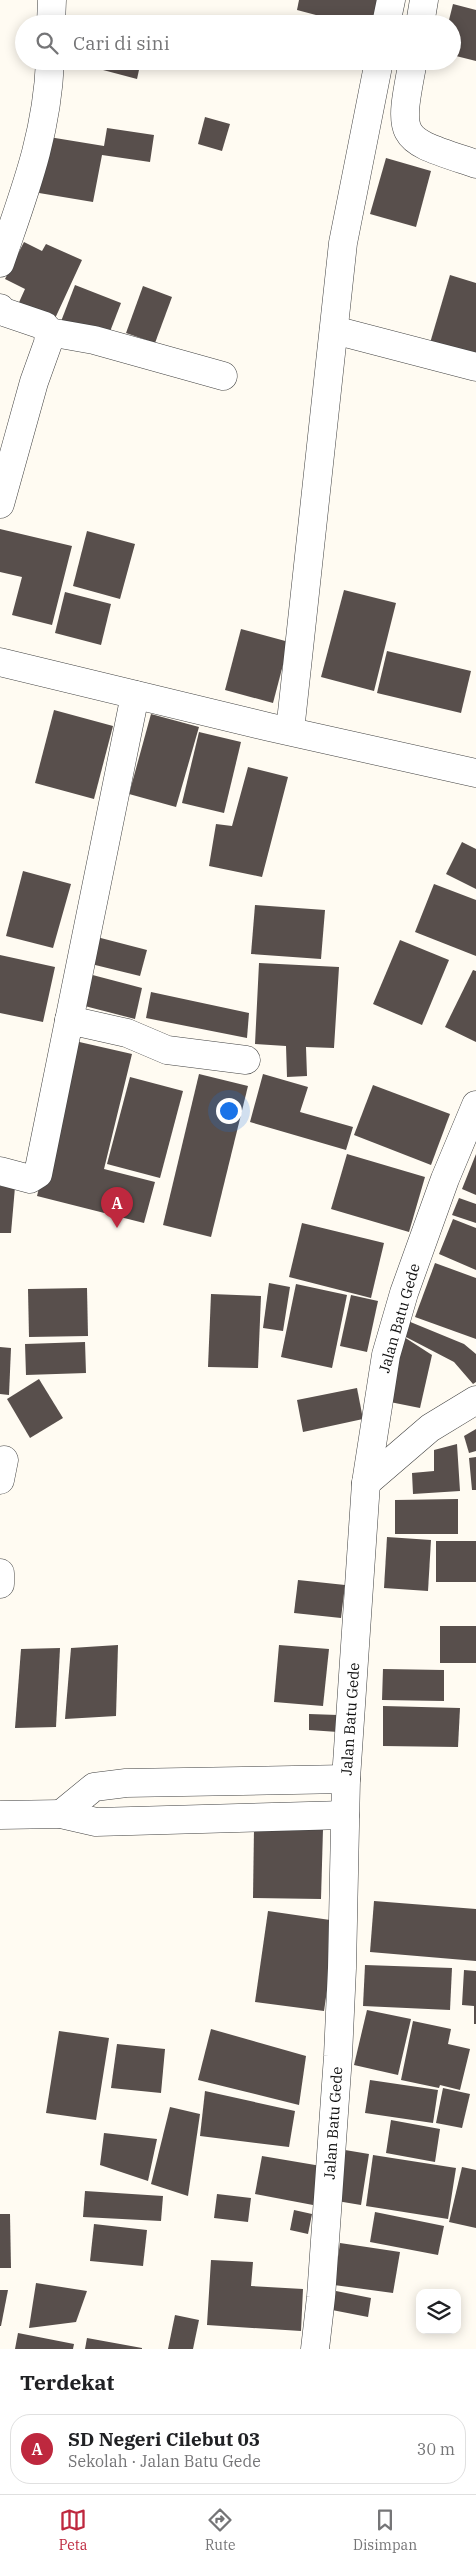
<!DOCTYPE html>
<html lang="id">
<meta charset="utf-8">
<style>
body{margin:0;font-family:"IBM Plex Serif",serif;background:#f2f2f2;color:#202124}
.controls{position:absolute;right:15px;bottom:15px;display:grid;overflow:hidden;border-radius:10px;box-shadow:0 2px 12px #0003}
.controls button{width:45px;height:45px;display:grid;place-items:center;padding:0;border:0;border-bottom:1px solid #e0e0e0;background:#fff;color:#202124;font:25px sans-serif}
.you{position:absolute;left:228px;top:1110px;width:18px;height:18px;margin:-12px;border:4px solid #fff;border-radius:50%;background:#1a73e8;box-shadow:0 0 0 8px #1a73e833}
.badge{display:grid;place-items:center;width:32px;height:32px;border-radius:50%;background:#be283e;color:#fff;font-size:16px;font-weight:700}
.pin{position:absolute;translate:-50% -41px;filter:drop-shadow(0 1px 2px #0008)}
.pin::after{content:'';position:absolute;top:26px;width:18px;height:15px;background:inherit;clip-path:polygon(0 0,100% 0,50% 100%)}
.list{margin:0;padding:0;list-style:none}
h2{display:flex;justify-content:space-between;align-items:center;height:65px;margin:0;padding:0 20px;font-size:21px}
h2 small{font-size:16px;font-weight:400;color:#757577}
.list li{display:grid;grid-template-columns:32px 1fr auto;gap:15px;align-items:center;box-sizing:border-box;height:70px;margin:0 10px 10px;padding:0 10px;border:1px solid #e0e0e0;border-radius:20px}
.list b{display:block;font-size:19px;white-space:nowrap}
.list p{margin:0;font-size:16px;white-space:nowrap;color:#757577}
.list em{font-size:16px;font-style:normal;color:#757577}
.icon{flex:none;width:28px;height:28px;fill:none;stroke:currentColor;stroke-width:2;stroke-linecap:round;stroke-linejoin:round}
.map{position:relative;flex:none;width:476px;height:2349px;overflow:hidden}
.search{position:absolute;background:#fff;box-shadow:0 2px 12px #0003;left:15px;right:15px;top:15px;height:55px;display:flex;align-items:center;gap:12px;box-sizing:border-box;padding:0 18px;border-radius:28px;color:#757577;font-size:19px}
.sheet{height:145px;background:#fff}
nav{display:flex;justify-content:space-around;align-items:center;box-sizing:border-box;height:70px;border-top:1px solid #e0e0e0;background:#fff;font-size:14px;color:#757577}
nav a{display:grid;justify-items:center;gap:2px}
nav .on{color:#be283e}
.map>svg:first-child{display:block}
.building{fill:#584f4c}
.lines{fill:none;stroke-linecap:round;stroke-linejoin:round}
.minor-casing{stroke:#424242;stroke-width:29}
.minor{stroke:#fff;stroke-width:28}
.labels{text-anchor:middle;dominant-baseline:central;stroke-width:5;stroke-linejoin:round;paint-order:stroke}
.street-label{font-size:15px;fill:#0f0f0f;stroke:#fff}
</style>
<div class="map">
<svg width="476" height="2349" viewBox="0 0 476 2349">
<rect width="100%" height="100%" fill="#fffbf2"/>
<!-- building -->
<g class="building">
<polygon points="299,0 384,0 378,24 350,24 297,10"/>
<polygon points="453,4 476,10 476,61 452,55 452,24 448,24"/>
<polygon points="69,61 141,61 137,79"/>
<polygon points="205,117 230,124 222,151 198,144"/>
<polygon points="107,128 154,135 150,162 102,155 93,202 39,193 49,137 104,146"/>
<polygon points="386,158 431,171 416,227 370,214"/>
<polygon points="24,242 42,251 46,244 82,260 52,325 16,309 25,289 5,279"/>
<polygon points="450,275 476,283 476,356 430,343"/>
<polygon points="75,285 121,303 106,342 60,324"/>
<polygon points="143,286 172,297 155,343 126,333"/>
<polygon points="0,529 72,546 52,625 12,615 22,577 0,572"/>
<polygon points="87,531 135,544 120,599 73,586"/>
<polygon points="344,590 396,603 374,691 321,677"/>
<polygon points="65,592 111,604 101,645 55,633"/>
<polygon points="241,629 289,642 273,703 225,690"/>
<polygon points="387,651 471,671 461,713 377,693"/>
<polygon points="54,710 113,726 94,799 35,783"/>
<polygon points="151,714 199,727 176,807 129,794"/>
<polygon points="199,732 241,742 224,813 182,803"/>
<polygon points="248,767 288,777 262,877 209,866 216,824 232,826"/>
<polygon points="462,842 476,849 476,889 446,874"/>
<polygon points="23,871 71,884 53,948 6,936"/>
<polygon points="434,884 476,900 476,956 415,932"/>
<polygon points="255,905 325,910 321,959 251,954"/>
<polygon points="93,936 147,950 140,976 87,963"/>
<polygon points="400,940 449,960 422,1025 373,1004"/>
<polygon points="0,955 55,967 43,1022 0,1013"/>
<polygon points="259,963 339,967 334,1048 306,1047 307,1076 287,1077 286,1046 255,1044"/>
<polygon points="473,970 476,971 476,1042 445,1027"/>
<polygon points="85,973 142,988 135,1019 77,1004"/>
<polygon points="151,992 249,1013 247,1038 146,1018"/>
<polygon points="75,1041 132,1054 104,1169 155,1182 144,1223 37,1196"/>
<polygon points="199,1074 248,1086 211,1237 163,1225"/>
<polygon points="263,1074 308,1087 300,1112 353,1127 346,1150 250,1122"/>
<polygon points="130,1077 183,1091 160,1178 107,1164"/>
<polygon points="373,1085 450,1114 431,1165 354,1135"/>
<polygon points="347,1154 425,1177 409,1232 331,1209"/>
<polygon points="476,1154 476,1195 462,1189"/>
<polygon points="0,1186 15,1187 11,1233 0,1233"/>
<polygon points="459,1198 476,1204 476,1223 452,1215"/>
<polygon points="453,1219 476,1228 476,1270 439,1254"/>
<polygon points="302,1223 384,1243 371,1298 289,1277"/>
<polygon points="435,1263 476,1278 476,1339 415,1317"/>
<polygon points="269,1283 290,1287 283,1331 263,1328"/>
<polygon points="296,1284 347,1295 332,1368 281,1357"/>
<polygon points="87,1288 88,1336 29,1337 28,1289"/>
<polygon points="211,1294 261,1296 258,1368 208,1367"/>
<polygon points="351,1295 378,1301 367,1352 340,1346"/>
<polygon points="408,1321 464,1344 476,1354 476,1382 473,1384 454,1362 404,1336"/>
<polygon points="404,1337 432,1355 420,1408 390,1402"/>
<polygon points="85,1342 86,1373 26,1375 25,1344"/>
<polygon points="0,1347 11,1348 9,1395 0,1394"/>
<polygon points="39,1379 63,1418 30,1438 7,1399"/>
<polygon points="357,1388 363,1419 303,1432 297,1400"/>
<polygon points="476,1429 476,1451 469,1453 464,1436"/>
<polygon points="457,1444 460,1491 413,1494 412,1473 434,1471 434,1450"/>
<polygon points="476,1457 476,1490 472,1490 469,1458"/>
<polygon points="458,1499 458,1534 395,1534 395,1500"/>
<polygon points="387,1537 431,1540 428,1591 384,1588"/>
<rect x="436" y="1541" width="40" height="41"/>
<polygon points="298,1580 345,1585 341,1618 294,1613"/>
<rect x="440" y="1626" width="36" height="37"/>
<polygon points="118,1645 116,1716 65,1719 71,1648"/>
<polygon points="279,1645 329,1649 323,1706 274,1702"/>
<polygon points="60,1648 56,1727 15,1728 21,1649"/>
<polygon points="383,1669 444,1670 444,1701 382,1700"/>
<polygon points="383,1706 460,1708 458,1747 383,1746"/>
<polygon points="309,1714 338,1715 338,1732 309,1730"/>
<polygon points="254,1828 323,1829 321,1899 253,1898"/>
<polygon points="374,1901 476,1909 476,1961 370,1952"/>
<polygon points="268,1911 337,1921 324,2011 255,2002"/>
<polygon points="365,1965 452,1968 450,2010 363,2006"/>
<polygon points="464,1970 476,1971 476,2024 474,2024 474,2006 462,2005"/>
<polygon points="367,2010 411,2019 398,2075 354,2065"/>
<polygon points="413,2021 451,2029 448,2044 470,2049 460,2090 440,2085 439,2088 401,2080"/>
<polygon points="211,2029 306,2056 299,2105 198,2080"/>
<polygon points="59,2031 109,2038 96,2120 46,2113"/>
<polygon points="117,2044 165,2049 161,2093 111,2088"/>
<polygon points="370,2080 438,2090 433,2123 365,2113"/>
<polygon points="443,2088 470,2094 462,2128 436,2123"/>
<polygon points="205,2091 295,2111 289,2147 200,2136"/>
<polygon points="170,2107 200,2114 188,2196 151,2184"/>
<polygon points="391,2120 440,2129 435,2162 386,2153"/>
<polygon points="104,2133 157,2139 148,2181 100,2165"/>
<polygon points="345,2150 369,2154 361,2205 337,2201"/>
<polygon points="373,2155 456,2168 448,2219 366,2206"/>
<polygon points="262,2156 321,2166 313,2205 255,2194"/>
<polygon points="462,2167 476,2170 476,2228 449,2222"/>
<polygon points="85,2191 163,2196 161,2221 83,2217"/>
<polygon points="217,2194 251,2198 248,2222 214,2218"/>
<polygon points="294,2210 312,2214 308,2234 290,2230"/>
<polygon points="375,2212 444,2226 438,2255 370,2242"/>
<polygon points="0,2214 10,2214 11,2268 0,2268"/>
<polygon points="94,2224 147,2230 143,2266 90,2261"/>
<polygon points="340,2243 400,2252 393,2293 334,2285"/>
<polygon points="211,2260 253,2262 251,2286 303,2289 301,2331 207,2325"/>
<polygon points="36,2283 87,2291 76,2322 29,2328"/>
<polygon points="0,2290 8,2290 1,2326 0,2326"/>
<polygon points="336,2291 371,2298 368,2317 332,2310"/>
<polygon points="175,2315 199,2320 193,2349 168,2349"/>
<polygon points="18,2333 74,2344 73,2349 15,2349"/>
<polygon points="87,2338 142,2348 142,2349 85,2349"/>
</g>
<g class="lines">
<!-- minor casing -->
<g class="minor-casing">
<g id="minor">
<polyline points="51,24 52,0"/>
<polyline points="386,24 391,0"/>
<polyline points="420,24 424,0"/>
<path d="M 413,61 C 397,143 399,138 476,164"/>
<path d="M 0,263 C 24,193 47,136 50,61"/>
<polyline points="0,308 1,311 45,326 49,332 48,343 34,382 0,504"/>
<polyline points="334,330 476,367"/>
<polyline points="49,332 94,340 223,376"/>
<polyline points="0,662 269,727 476,773"/>
<polyline points="290,731 343,243 379,61"/>
<polyline points="69,1020 127,1033 167,1050 246,1060"/>
<polyline points="0,1171 30,1179 38,1174 135,695"/>
<polyline points="0,1480 4,1460"/>
<polyline points="366,1483 430,1428 476,1400"/>
<polyline points="0,1573 0,1584"/>
<polyline points="61,1814 94,1787 126,1783 346,1779"/>
<polyline points="0,1815 61,1814 96,1822 345,1815"/>
<polyline points="315,2349 321,2297 338,2056 342,1968 346,1779 366,1483 386,1355 404,1293 445,1179 476,1105"/>
</g>
</g>
<!-- minor -->
<use href="#minor" class="minor"/>
</g>
<g class="labels">
<!-- street labels -->
<g class="street-label">
<text transform="translate(399 1318) rotate(-74)">Jalan Batu Gede</text>
<text transform="translate(350 1719) rotate(-86)">Jalan Batu Gede</text>
<text transform="translate(333 2123) rotate(-86)">Jalan Batu Gede</text>
</g>
</g>
</svg>
<div class="controls">
<button><svg class="icon" aria-label="layers" viewBox="0 0 24 24"><path d="M12 4l9 5-9 5-9-5zM3 14l9 5 9-5"/></svg></button>
</div>
<div class="you"></div>
<div class="pin badge" style="left:117px;top:1228px">A</div>
<div class="search"><svg class="icon" aria-label="search" viewBox="0 0 24 24"><circle cx="10" cy="10" r="6"/><path d="M15 15l6 6"/></svg>Cari di sini</div>
</div>
<section class="sheet">
<h2>Terdekat<small></small></h2>
<ul class="list">
<li><span class="badge">A</span><div><b>SD Negeri Cilebut 03</b><p>Sekolah · Jalan Batu Gede</p></div><em>30 m</em></li>
</ul>
</section>
<nav>
<a class="on"><svg class="icon" aria-label="map" viewBox="0 0 24 24"><path d="M3 6l6-2 6 2 6-2v14l-6 2-6-2-6 2zM9 4v14M15 6v14"/></svg>Peta</a>
<a><svg class="icon" aria-label="directions" viewBox="0 0 24 24"><path d="M12 3l9 9-9 9-9-9zM9 14v-3h6M13 9l2 2-2 2"/></svg>Rute</a>
<a><svg class="icon" aria-label="saved" viewBox="0 0 24 24"><path d="M7 4h10v16l-5-4-5 4z"/></svg>Disimpan</a>
</nav>
